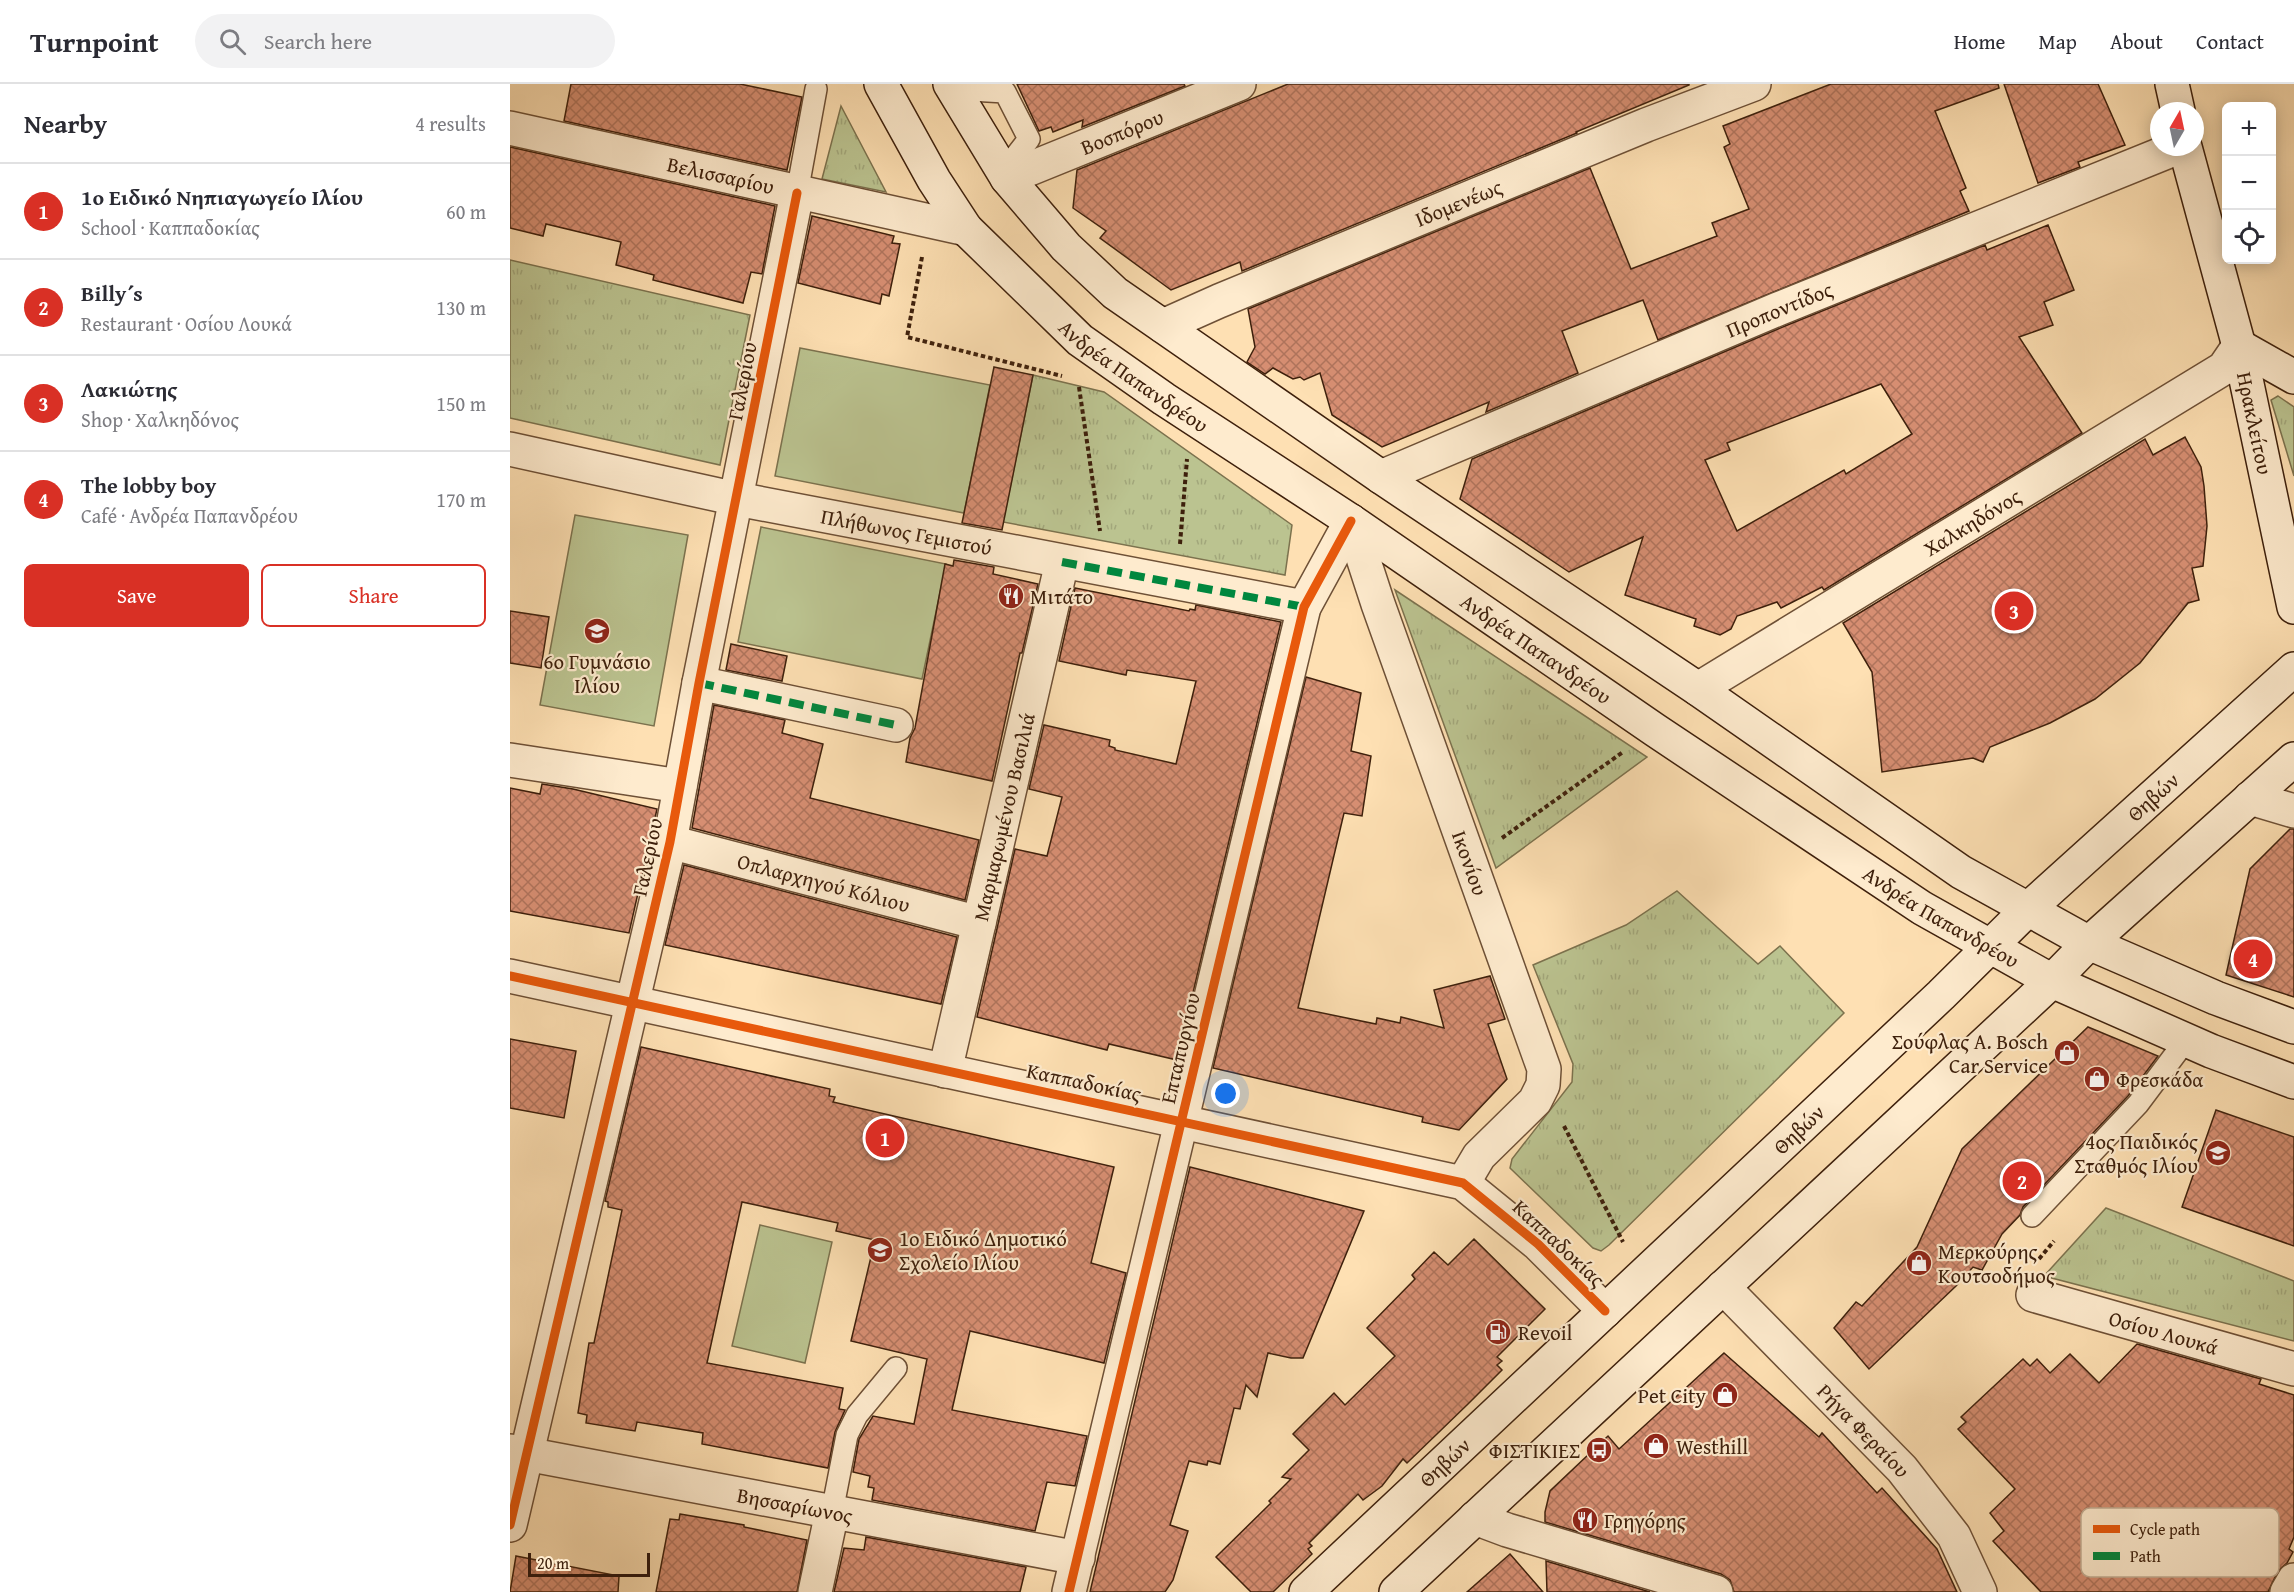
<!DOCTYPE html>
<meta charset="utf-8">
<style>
body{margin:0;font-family:"Gentium Book Plus",serif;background:#f2f2f3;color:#2b2b33}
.controls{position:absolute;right:18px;top:18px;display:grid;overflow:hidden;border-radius:9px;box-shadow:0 3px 15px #0003}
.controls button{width:54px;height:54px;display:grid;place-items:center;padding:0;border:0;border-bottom:2px solid #e1e1e2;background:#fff;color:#2b2b33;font:30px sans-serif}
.compass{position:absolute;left:1640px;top:18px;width:54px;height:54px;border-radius:50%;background:#fff;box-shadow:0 3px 15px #0003;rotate:9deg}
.scale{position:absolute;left:18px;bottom:15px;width:122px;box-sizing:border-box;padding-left:6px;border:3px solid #3e200c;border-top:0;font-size:16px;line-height:21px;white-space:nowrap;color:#3e200c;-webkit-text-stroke:4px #feebce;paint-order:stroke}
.you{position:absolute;left:716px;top:1010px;width:21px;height:21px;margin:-15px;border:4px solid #fff;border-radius:50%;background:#1a73e8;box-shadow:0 0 0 9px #1a73e833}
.badge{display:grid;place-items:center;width:39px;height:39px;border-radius:50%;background:#d93025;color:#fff;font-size:20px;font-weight:700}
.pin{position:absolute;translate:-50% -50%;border:3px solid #fff;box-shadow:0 2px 6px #0006}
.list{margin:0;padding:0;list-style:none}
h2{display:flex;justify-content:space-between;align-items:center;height:78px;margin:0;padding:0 24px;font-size:26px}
h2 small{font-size:20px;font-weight:400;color:#7c7c81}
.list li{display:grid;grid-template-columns:39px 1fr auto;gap:18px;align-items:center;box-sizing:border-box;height:96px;padding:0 24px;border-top:2px solid #e1e1e2}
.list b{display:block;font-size:22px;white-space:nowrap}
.list p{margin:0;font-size:20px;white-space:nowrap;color:#7c7c81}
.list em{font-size:20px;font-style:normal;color:#7c7c81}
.actions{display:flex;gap:12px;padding:18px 24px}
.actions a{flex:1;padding:14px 0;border:2px solid #d93025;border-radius:9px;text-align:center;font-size:21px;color:#d93025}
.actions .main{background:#d93025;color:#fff}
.icon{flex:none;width:33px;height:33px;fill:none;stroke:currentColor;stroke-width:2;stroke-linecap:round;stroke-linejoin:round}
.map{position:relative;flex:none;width:1784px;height:1508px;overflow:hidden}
header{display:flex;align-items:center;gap:36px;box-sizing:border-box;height:84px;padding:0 30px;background:#fff;border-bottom:2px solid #e1e1e2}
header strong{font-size:28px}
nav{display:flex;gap:33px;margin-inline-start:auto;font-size:21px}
.search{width:420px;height:54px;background:#f2f2f3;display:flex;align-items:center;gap:15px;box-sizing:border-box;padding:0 21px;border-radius:33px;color:#7c7c81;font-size:22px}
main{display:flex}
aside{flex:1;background:#fff}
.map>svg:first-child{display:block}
.grass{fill:url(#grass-tufts);stroke:#7c724e;stroke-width:1.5}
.pitch{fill:#bbc390;stroke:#7c724e;stroke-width:1.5}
.building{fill:url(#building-cross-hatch);stroke:#3e200c;stroke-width:1.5;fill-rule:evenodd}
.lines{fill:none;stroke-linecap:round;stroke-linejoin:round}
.service-casing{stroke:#6e5036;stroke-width:24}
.pedestrian-casing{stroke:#6e5036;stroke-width:36}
.minor-casing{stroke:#6e5036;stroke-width:36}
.tertiary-casing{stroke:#6e5036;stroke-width:36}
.secondary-casing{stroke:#3e200c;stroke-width:36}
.path{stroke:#3e200c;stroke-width:4;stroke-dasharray:4.5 3;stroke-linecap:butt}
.service{stroke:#feebce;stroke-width:21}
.pedestrian{stroke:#feebce;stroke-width:33}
.minor{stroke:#feebce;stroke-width:33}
.tertiary{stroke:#feebce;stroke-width:33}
.secondary{stroke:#feebce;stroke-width:33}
.quiet{stroke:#00873e;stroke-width:8;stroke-dasharray:15 8;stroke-linecap:butt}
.cycleway-casing{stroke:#feebce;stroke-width:13}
.cycleway{stroke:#e8590c;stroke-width:9}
.labels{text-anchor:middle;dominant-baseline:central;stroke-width:4.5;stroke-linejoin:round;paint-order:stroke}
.street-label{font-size:21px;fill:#3e200c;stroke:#feebce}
.poi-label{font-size:21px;fill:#3e200c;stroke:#feebce;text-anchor:start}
.key{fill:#feebce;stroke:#c4ae94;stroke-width:1.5}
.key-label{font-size:16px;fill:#3e200c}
</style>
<header>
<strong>Turnpoint</strong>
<div class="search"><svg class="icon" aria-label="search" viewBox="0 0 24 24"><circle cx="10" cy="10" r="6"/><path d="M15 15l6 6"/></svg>Search here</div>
<nav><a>Home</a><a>Map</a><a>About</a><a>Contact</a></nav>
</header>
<main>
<aside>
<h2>Nearby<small>4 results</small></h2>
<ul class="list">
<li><span class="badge">1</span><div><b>1ο Ειδικό Νηπιαγωγείο Ιλίου</b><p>School · Καππαδοκίας</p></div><em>60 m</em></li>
<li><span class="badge">2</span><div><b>Billy´s</b><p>Restaurant · Οσίου Λουκά</p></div><em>130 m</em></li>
<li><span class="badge">3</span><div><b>Λακιώτης</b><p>Shop · Χαλκηδόνος</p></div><em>150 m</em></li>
<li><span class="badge">4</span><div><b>The lobby boy</b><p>Café · Ανδρέα Παπανδρέου</p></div><em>170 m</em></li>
</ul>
<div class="actions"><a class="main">Save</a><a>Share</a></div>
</aside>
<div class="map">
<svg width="1784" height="1508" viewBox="0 0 1784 1508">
<defs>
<pattern id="grass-tufts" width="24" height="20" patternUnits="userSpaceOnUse" patternTransform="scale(1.5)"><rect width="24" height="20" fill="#bbc390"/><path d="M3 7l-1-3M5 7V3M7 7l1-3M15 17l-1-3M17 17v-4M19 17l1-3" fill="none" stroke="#a2a77b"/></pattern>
<pattern id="building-cross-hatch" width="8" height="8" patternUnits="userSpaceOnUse" patternTransform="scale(1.5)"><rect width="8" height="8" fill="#d68e72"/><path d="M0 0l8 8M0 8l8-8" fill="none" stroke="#af745c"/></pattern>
</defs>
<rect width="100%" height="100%" fill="#fee0b3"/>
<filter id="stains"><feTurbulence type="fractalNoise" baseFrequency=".00333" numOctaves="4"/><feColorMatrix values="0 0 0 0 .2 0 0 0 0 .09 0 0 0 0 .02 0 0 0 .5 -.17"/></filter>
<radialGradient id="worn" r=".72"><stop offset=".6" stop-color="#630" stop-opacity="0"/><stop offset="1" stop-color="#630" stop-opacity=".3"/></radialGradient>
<!-- grass -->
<g class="grass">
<polygon points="331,22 376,108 312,95"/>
<polygon points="0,176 240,231 210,381 0,334"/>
<polygon points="523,291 594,308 782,441 775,491 493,438"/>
<polygon points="1768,312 1784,323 1784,392 1761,316"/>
<polygon points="885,506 1137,673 986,784"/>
<polygon points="1167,807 1248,880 1270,862 1334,929 1099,1161 1091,1167 1083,1164 1000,1084 1002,1075 1062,998 1063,980 1023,881 1116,841"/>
<polygon points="1596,1124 1784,1197 1784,1257 1534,1192"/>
</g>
<!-- pitch -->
<g class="pitch">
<polygon points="290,264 480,301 454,429 265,392"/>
<polygon points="65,431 178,451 144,642 30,621"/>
<polygon points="251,443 436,480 412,595 228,558"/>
<polygon points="250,1141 322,1158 295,1279 222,1262"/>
</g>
<!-- building -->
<g class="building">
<polygon points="61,0 230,0 292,13 277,86 54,37"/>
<polygon points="507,0 674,0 675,2 572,43 573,36 543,48 541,43 529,47"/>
<polygon points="778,0 1179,0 1179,1 1066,48 1067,49 732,187 730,178 661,206 590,154 596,147 563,124 567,86"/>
<polygon points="1321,0 1488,0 1489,4 1425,27 1456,104 1450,107 1459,127 1148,256 1133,216 1052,247 1068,289 976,328 979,318 872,363 822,331 810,289 794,296 790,293 783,295 763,284 755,290 737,278 745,263 738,225 1080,84 1121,185 1207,152 1202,139 1239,125 1214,63 1220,60 1213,42"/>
<polygon points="1494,0 1588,0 1615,61 1568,78 1570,83 1528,99"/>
<polygon points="0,63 265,122 252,190 241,188 233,219 143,196 144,191 106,181 111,158 36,140 33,152 0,144"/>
<polygon points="302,132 384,152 382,159 390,160 379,212 372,210 370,220 288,199"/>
<path d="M 1538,141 L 1564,206 L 1534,218 L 1543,241 L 1509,253 L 1572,349 L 1314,506 L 1312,503 L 1271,524 L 1267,518 L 1227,532 L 1221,545 L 1210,551 L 1184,542 L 1186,535 L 1115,511 L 1133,453 L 1059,488 L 950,415 L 962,375 L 1275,242 L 1475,161 L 1477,166 ZM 1371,300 L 1402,350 L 1336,390 L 1334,386 L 1227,447 L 1195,376 L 1220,366 L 1217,359 Z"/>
<polygon points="484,283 523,291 492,446 452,439"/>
<polygon points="1675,353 1691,383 1694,402 1697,442 1693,482 1682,484 1689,516 1678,519 1630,579 1585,615 1540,639 1480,663 1473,678 1463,674 1372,688 1362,588 1333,539 1635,355 1643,371"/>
<polygon points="444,476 484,483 483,490 528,500 512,569 510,569 482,697 396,678 400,654 405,644 435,480 443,482"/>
<polygon points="565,504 679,527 680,525 685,526 686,521 771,538 667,976 599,960 597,966 467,933 505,765 537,772 552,713 519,705 534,641 600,656 599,662 605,664 605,666 666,680 686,597 617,586 616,591 549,577"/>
<polygon points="0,527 39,533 31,584 0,579"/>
<polygon points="221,560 277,572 272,597 216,586"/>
<polygon points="796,593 851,609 841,667 861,672 852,732 834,729 788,924 866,940 867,934 890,939 891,933 934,944 924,906 980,892 995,935 978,940 997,995 949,1046 912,1038 913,1033 703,984"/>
<polygon points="204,621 275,636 272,649 313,660 300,714 469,756 455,816 182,744"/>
<polygon points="32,700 63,705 147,725 119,849 0,827 0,704 30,710"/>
<polygon points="1780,745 1784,745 1784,913 1716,891 1740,785"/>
<polygon points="174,781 447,853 431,920 155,861"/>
<polygon points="1578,943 1648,972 1618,1012 1513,1123 1510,1131 1492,1150 1472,1186 1463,1183 1446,1202 1359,1285 1324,1244 1346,1218 1352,1222 1407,1163 1452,1065"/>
<polygon points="0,955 66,967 54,1034 0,1024"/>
<polygon points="131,963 320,1005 319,1012 325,1013 323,1018 604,1083 581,1179 616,1189 594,1279 460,1247 442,1326 577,1352 565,1402 537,1398 525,1447 362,1416 364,1404 358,1403 360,1392 343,1388 349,1355 363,1332 404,1340 417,1275 341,1257 365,1156 326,1147 328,1139 232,1118 197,1279 333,1304 329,1325 335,1326 325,1348 318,1384 192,1360 193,1349 127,1338 125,1347 76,1339 77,1331 68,1329 79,1259 84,1259 112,1126 98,1123 98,1118 95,1117"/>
<polygon points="1706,1026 1784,1053 1784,1162 1672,1123"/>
<polygon points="680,1083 854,1127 793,1274 781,1274 758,1269 747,1313 736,1301 730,1325 724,1324 710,1380 698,1377 697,1381 679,1377 660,1441 678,1447 663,1496 655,1508 580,1508"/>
<polygon points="964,1155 1035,1225 987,1273 992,1277 987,1281 992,1286 958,1320 897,1379 893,1375 872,1402 853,1416 848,1410 799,1459 802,1462 798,1465 802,1470 763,1508 741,1508 706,1473 761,1419 759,1417 781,1395 772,1393 799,1366 783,1350 824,1309 835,1321 885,1272 857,1244 905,1195 902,1191 924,1168 938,1181"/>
<polygon points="1627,1260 1751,1295 1749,1300 1784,1311 1784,1453 1779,1465 1783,1468 1777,1479 1768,1487 1758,1508 1531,1508 1483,1457 1494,1447 1480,1429 1505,1405 1448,1345 1456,1338 1451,1333 1513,1275 1520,1282 1527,1275 1540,1289 1560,1270 1589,1299"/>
<polygon points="1214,1269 1309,1353 1312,1349 1367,1409 1372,1404 1427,1465 1447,1508 1224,1508 1220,1496 1211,1490 1035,1438 1035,1428 1040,1407 1098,1352 1109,1365"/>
<polygon points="170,1430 234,1441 234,1443 297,1456 287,1508 146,1508 160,1435 169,1436"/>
<polygon points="356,1453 516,1483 510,1508 324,1508 334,1464 354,1466"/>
<polygon points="1000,1470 1033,1508 957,1508"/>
<polygon points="6,1472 109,1492 108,1508 0,1508"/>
<polygon points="1036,1477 1140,1508 1037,1508"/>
</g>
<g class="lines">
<!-- service casing -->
<g class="service-casing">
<g id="service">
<polyline points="443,5 495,8 519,55 494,87"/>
<polyline points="287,109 306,5"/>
<polyline points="1522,1132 1628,1020 1676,956"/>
<polyline points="322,1428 337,1351 347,1331 386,1284"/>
</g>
</g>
<!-- pedestrian casing -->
<g class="pedestrian-casing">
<polyline id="pedestrian" points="189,599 386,641"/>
</g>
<!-- minor casing -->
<g class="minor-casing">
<g id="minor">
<path id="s1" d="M 0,44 L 456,145"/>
<path id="s2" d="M 497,94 L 729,0"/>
<path id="s3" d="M 653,242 L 709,217 L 1136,41 L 1244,0"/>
<path id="s4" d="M 0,365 L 227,415 L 794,523"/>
<path id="s5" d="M 871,393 L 1268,225 L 1669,63"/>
<path id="s6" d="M 841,437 L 868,520 L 1034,985 L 1033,1001 L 1025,1017 L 969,1072 L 953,1099"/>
<path id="s7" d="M 1188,605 L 1714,284 L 1729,262"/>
<polyline points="0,676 170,702"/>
<polyline points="1740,714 1784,727"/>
<path id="s8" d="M 160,758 L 469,839"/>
<path id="s9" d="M 435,987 L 552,478"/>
<path id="s10" d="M 1213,1203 L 1392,1385 L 1444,1452 L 1470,1508"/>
<path id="s11" d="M 1523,1211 L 1784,1285"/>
<path id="s12" d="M 0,1367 L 568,1474"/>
<polyline points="965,1434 997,1446 1206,1508"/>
<polyline points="0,1441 160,758 189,599 287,109"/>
<polyline points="305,1508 322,1428"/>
<polyline points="559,1508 794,523 841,437"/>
<polyline points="1777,1508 1784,1496"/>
</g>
</g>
<!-- tertiary casing -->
<g class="tertiary-casing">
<polyline id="tertiary" points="0,892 953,1099 1028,1160 1095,1227"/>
</g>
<!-- secondary casing -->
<g class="secondary-casing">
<g id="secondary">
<path id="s13" d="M 371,0 L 424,96 L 456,145 L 570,256 L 654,315 L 841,437 L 1145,646 L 1412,824 L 1542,897 L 1701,967 L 1784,998"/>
<polyline points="440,0 497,94 556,163 605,209 871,393 1188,605 1451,788 1579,859 1706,914 1784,943"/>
<polyline points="1662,0 1668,27"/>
<path id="s14" d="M 1675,63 L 1729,262 L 1784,523"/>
<polyline points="1729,262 1784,293"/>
<path id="s15" d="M 796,1508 L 1431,911 L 1517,826 L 1784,585"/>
<polyline points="886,1508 1542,897 1579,859 1784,675"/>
</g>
</g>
<!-- path -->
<g class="path">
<polyline points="412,173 397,253 552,292"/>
<polyline points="569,303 590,447"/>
<polyline points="670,460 677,375"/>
<polyline points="992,754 1113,668"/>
<polyline points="1054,1042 1113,1158"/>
<polyline points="1529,1175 1544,1157"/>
</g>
<!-- service -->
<use href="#service" class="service"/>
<!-- pedestrian -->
<use href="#pedestrian" class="pedestrian"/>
<!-- minor -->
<use href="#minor" class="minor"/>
<!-- tertiary -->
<use href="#tertiary" class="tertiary"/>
<!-- secondary -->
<use href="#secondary" class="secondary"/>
<!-- quiet -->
<g class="quiet">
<polyline points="552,478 794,523"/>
<polyline points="189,599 386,641"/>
</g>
<!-- cycleway casing -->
<g class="cycleway-casing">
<g id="cycleway">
<polyline points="0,892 953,1099 1028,1160 1095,1227"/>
<polyline points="0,1441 160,758 189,599 287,109"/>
<polyline points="559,1508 794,523 841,437"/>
</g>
</g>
<!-- cycleway -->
<use href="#cycleway" class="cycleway"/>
</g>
<!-- icons -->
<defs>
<g id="restaurant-disc" transform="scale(1.35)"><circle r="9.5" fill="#8f2418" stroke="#feebce"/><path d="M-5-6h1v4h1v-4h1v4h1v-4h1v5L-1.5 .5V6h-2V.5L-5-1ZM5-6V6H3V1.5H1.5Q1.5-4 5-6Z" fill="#fff"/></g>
<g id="school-disc" transform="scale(1.35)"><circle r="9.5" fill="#8f2418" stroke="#feebce"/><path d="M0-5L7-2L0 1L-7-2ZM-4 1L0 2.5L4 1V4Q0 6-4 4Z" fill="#fff"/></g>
<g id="shop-disc" transform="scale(1.35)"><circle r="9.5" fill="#8f2418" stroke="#feebce"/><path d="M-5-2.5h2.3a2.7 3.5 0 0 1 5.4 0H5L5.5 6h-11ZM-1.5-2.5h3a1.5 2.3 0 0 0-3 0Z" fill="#fff"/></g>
<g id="fuel-disc" transform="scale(1.35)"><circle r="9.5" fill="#8f2418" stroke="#feebce"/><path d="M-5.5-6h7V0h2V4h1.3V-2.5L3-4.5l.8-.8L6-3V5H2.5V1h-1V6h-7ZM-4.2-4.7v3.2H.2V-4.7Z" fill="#fff"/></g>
<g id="bus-disc" transform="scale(1.35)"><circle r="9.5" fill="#8f2418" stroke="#feebce"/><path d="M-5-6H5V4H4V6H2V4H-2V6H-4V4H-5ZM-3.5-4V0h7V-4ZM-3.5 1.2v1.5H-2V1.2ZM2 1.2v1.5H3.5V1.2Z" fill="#fff"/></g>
</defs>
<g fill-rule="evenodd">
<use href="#restaurant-disc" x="501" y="512"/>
<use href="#school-disc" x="87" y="547"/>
<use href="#shop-disc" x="1557" y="969"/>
<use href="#shop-disc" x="1587" y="995"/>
<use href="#school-disc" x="1708" y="1069"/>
<use href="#school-disc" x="370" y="1166"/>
<use href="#shop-disc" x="1409" y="1179"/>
<use href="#fuel-disc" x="988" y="1248"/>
<use href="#shop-disc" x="1215" y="1311"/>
<use href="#shop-disc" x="1146" y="1362"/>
<use href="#bus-disc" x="1089" y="1366"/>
<use href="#restaurant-disc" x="1075" y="1436"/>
</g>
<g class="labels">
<!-- street labels -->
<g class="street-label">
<text stroke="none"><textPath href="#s2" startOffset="124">Βοσπόρου</textPath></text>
<text stroke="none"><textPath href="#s1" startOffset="216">Βελισσαρίου</textPath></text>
<text stroke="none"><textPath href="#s3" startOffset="320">Ιδομενέως</textPath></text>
<text stroke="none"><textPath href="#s5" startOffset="432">Προποντίδος</textPath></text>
<text stroke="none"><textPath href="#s13" startOffset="392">Ανδρέα Παπανδρέου</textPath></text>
<text transform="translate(232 297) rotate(-79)">Γαλερίου</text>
<text stroke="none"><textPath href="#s14" startOffset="285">Ηρακλείτου</textPath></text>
<text stroke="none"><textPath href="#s7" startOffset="321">Χαλκηδόνος</textPath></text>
<text stroke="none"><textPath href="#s4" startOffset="405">Πλήθωνος Γεμιστού</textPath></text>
<text stroke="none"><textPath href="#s13" startOffset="878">Ανδρέα Παπανδρέου</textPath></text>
<text stroke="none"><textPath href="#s15" startOffset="1162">Θηβών</textPath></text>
<text stroke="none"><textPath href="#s9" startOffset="261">Μαρμαρωμένου Βασιλιά</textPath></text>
<text transform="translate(137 773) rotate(-78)">Γαλερίου</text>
<text stroke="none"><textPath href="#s6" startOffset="362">Ικονίου</textPath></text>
<text stroke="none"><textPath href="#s8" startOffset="159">Οπλαρχηγού Κόλιου</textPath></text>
<text stroke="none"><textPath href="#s13" startOffset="1364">Ανδρέα Παπανδρέου</textPath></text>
<text transform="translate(670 964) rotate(-77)">Επταπυργίου</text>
<text transform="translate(574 998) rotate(12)">Καππαδοκίας</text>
<text stroke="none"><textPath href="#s15" startOffset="676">Θηβών</textPath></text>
<text transform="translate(1049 1159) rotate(43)">Καππαδοκίας</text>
<text stroke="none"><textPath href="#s11" startOffset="136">Οσίου Λουκά</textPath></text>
<text stroke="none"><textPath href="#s10" startOffset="201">Ρήγα Φεραίου</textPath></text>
<text stroke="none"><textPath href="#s15" startOffset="190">Θηβών</textPath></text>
<text stroke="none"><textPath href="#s12" startOffset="290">Βησσαρίωνος</textPath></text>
</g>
<!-- poi labels -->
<g class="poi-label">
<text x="520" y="512">Μιτάτο</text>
<text x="87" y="577" text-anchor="middle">6ο Γυμνάσιο<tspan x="87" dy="24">Ιλίου</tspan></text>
<text x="1538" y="957" text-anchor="end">Σούφλας Α. Bosch<tspan x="1538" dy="24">Car Service</tspan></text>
<text x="1606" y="995">Φρεσκάδα</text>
<text x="1688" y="1057" text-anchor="end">4ος Παιδικός<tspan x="1688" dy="24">Σταθμός Ιλίου</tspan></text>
<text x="389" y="1154">1ο Ειδικό Δημοτικό<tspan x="389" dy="24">Σχολείο Ιλίου</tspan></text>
<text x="1428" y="1167">Μερκούρης<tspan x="1428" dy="24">Κουτσοδήμος</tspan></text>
<text x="1008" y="1248">Revoil</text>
<text x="1196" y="1311" text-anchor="end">Pet City</text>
<text x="1166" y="1362">Westhill</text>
<text x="1070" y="1366" text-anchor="end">ΦΙΣΤΙΚΙΕΣ</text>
<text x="1094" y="1436">Γρηγόρης</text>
</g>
</g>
<!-- legend -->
<rect x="1571" y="1424" width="198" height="69" rx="9" class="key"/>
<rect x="1583" y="1441" width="27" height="8" fill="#e8590c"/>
<rect x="1583" y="1468" width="27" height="8" fill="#00873e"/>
<g class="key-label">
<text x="1620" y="1451">Cycle path</text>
<text x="1620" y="1478">Path</text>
</g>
<rect width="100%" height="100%" filter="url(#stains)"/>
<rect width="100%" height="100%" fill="url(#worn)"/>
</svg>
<div class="controls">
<button>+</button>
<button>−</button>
<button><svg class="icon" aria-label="locate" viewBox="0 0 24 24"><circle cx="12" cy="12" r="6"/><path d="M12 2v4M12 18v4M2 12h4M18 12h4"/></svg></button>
</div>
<svg class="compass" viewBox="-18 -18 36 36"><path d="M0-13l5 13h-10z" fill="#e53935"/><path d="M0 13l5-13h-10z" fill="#7c7c81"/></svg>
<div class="scale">20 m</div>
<div class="you"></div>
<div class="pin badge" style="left:375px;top:1054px">1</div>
<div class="pin badge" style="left:1512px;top:1097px">2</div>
<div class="pin badge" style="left:1504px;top:527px">3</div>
<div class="pin badge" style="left:1743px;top:875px">4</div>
</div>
</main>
